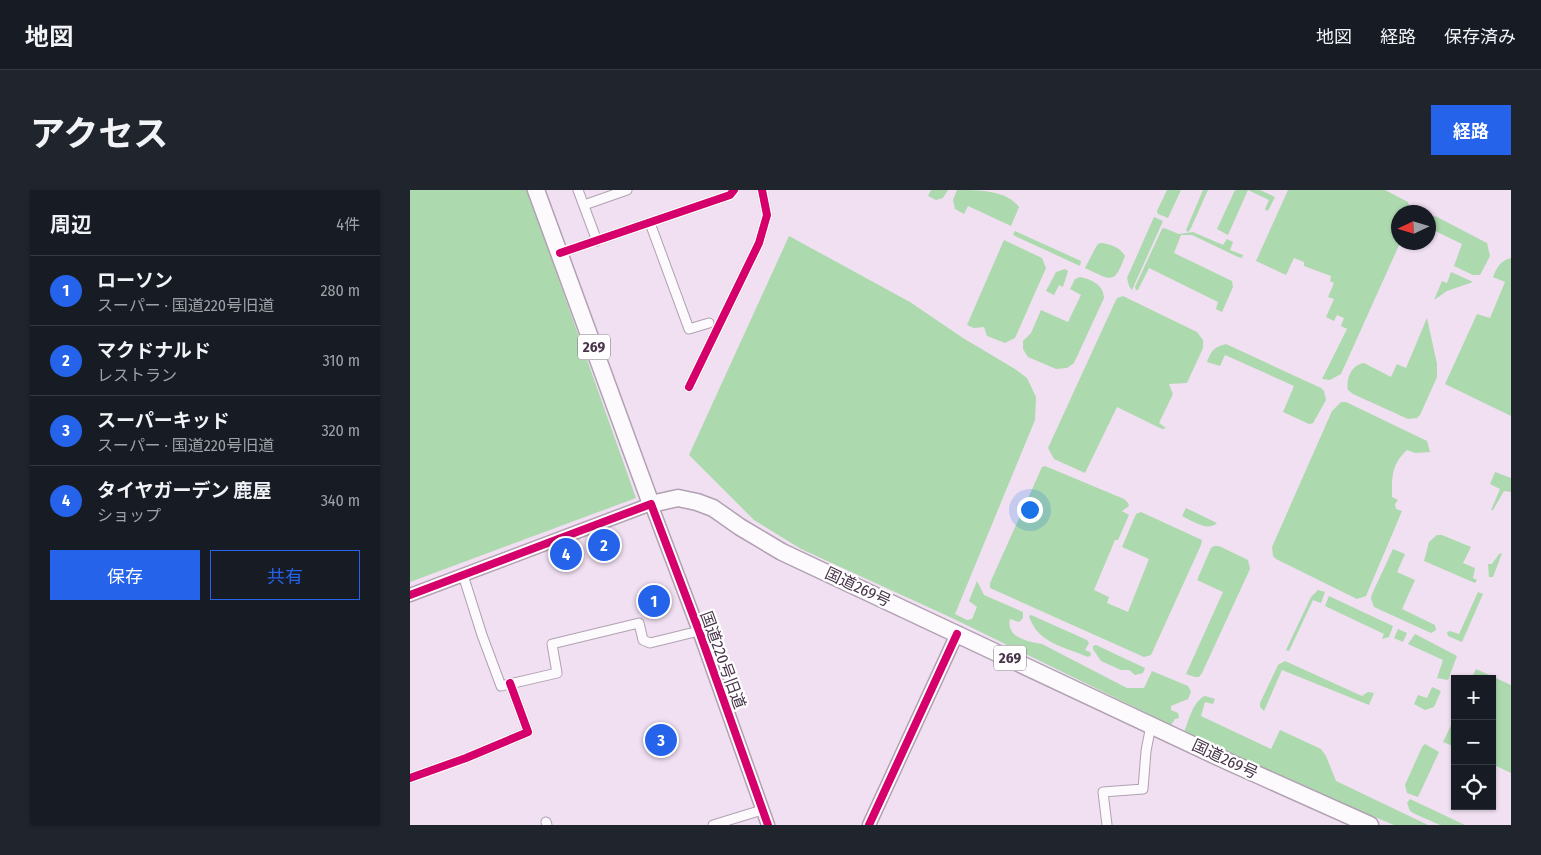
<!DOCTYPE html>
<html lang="ja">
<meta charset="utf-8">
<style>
body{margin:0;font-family:"Fira Sans Condensed","Noto Sans JP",sans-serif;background:#20242c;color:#f1f3f6}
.controls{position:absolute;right:15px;bottom:15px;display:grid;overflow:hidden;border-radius:0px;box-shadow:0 1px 4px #0004}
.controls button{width:45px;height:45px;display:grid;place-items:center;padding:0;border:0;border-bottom:1px solid #363941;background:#171b24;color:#f1f3f6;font:25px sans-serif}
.compass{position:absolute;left:981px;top:15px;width:45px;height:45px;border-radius:50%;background:#171b24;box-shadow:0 1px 4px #0004;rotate:266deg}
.you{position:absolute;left:619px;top:319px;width:18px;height:18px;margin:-12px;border:4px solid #fff;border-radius:50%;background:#1a73e8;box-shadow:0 0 0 8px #1a73e833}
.badge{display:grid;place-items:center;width:32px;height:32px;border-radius:50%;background:#2563eb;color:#fff;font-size:16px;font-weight:700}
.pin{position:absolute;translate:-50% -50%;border:2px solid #fff;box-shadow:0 1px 5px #0006}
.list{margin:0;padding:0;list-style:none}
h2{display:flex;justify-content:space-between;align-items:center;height:65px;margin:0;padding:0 20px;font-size:21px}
h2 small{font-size:16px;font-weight:400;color:#9ea1a6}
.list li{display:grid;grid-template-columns:32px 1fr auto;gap:15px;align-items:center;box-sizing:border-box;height:70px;padding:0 20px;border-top:1px solid #363941}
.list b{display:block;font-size:19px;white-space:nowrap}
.list p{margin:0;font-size:16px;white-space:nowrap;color:#9ea1a6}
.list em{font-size:16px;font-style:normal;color:#9ea1a6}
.actions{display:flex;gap:10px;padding:15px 20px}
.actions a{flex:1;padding:11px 0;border:1px solid #2563eb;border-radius:0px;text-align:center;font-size:18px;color:#2563eb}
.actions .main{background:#2563eb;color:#fff}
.icon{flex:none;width:28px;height:28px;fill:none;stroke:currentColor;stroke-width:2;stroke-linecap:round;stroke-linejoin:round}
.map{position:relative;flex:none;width:1101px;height:635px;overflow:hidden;border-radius:0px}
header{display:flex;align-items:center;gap:30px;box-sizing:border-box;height:70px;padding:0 25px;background:#171b24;border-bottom:1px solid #363941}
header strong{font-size:24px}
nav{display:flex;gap:28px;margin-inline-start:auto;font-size:18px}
.intro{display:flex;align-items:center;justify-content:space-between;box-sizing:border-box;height:120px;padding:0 30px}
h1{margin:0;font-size:35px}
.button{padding:12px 22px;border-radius:0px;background:#2563eb;color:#fff;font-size:18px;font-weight:700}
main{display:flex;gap:30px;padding:0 30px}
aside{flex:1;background:#171b24;border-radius:0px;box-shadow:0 1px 4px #0004}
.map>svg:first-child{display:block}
.green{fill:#acd9ad}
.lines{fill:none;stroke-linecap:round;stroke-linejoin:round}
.street-casing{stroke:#b1a1b3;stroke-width:11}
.secondary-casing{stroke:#b1a1b3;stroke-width:15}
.highway-casing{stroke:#b1a1b3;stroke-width:19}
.street{stroke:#fdfafd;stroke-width:9}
.secondary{stroke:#fdfafd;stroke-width:12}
.highway{stroke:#fdfafd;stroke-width:16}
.cycleway-casing{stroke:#fff;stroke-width:11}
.cycleway{stroke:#d6006c;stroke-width:8}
.labels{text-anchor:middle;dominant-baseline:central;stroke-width:4.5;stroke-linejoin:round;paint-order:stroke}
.shield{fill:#fff;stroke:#807281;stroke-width:1}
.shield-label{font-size:15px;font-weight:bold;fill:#49354b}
.street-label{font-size:16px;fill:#49354b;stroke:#fff}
</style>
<header>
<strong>地図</strong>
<nav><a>地図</a><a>経路</a><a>保存済み</a></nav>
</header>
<div class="intro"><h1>アクセス</h1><a class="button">経路</a></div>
<main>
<aside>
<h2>周辺<small>4件</small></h2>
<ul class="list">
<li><span class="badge">1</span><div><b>ローソン</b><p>スーパー · 国道220号旧道</p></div><em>280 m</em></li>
<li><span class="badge">2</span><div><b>マクドナルド</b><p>レストラン</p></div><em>310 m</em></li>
<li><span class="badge">3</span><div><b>スーパーキッド</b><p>スーパー · 国道220号旧道</p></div><em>320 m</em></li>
<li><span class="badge">4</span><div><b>タイヤガーデン 鹿屋</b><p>ショップ</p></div><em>340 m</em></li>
</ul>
<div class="actions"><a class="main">保存</a><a>共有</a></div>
</aside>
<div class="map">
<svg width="1101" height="635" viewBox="0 0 1101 635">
<rect width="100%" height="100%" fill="#f1e0f2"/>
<!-- green -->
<g class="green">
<polygon points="0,0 117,0 226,308 0,392"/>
<polygon points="521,0 538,0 533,8 526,10 518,6"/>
<path d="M 547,0 C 567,0 597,0 609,17 L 601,36 L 558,16 L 554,24 L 545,19 L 543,10 Z"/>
<polygon points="757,0 771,0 758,28 748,24 747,21"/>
<polygon points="793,0 798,0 780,40 778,42 776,40"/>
<polygon points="825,0 850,0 865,7 859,19 857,21 855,19 859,10 838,0 818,45 807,39"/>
<polygon points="878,0 975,0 998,12 1001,22 988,22 988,52 990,53 931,184 920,190 912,189 937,139 931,136 934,128 927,125 924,131 916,127 924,109 918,107 924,93 920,91 921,86 894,76 894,72 884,68 876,85 846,71"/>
<polygon points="1025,26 1077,53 1080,66 1070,85 1063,85 1044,76 1052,54 1019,38 1019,27"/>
<polygon points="744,27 753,31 722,100 719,96 717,88"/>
<polygon points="754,38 769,44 783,42 813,55 817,49 823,52 820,60 833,65 832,68 828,67 782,45 771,45 764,63 822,91 823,97 812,122 806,119 808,112 739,78 728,100 726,100 725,97 752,39"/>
<polygon points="605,41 671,71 670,76 605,46 603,44"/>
<path d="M 379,46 L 500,112 L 553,148 L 605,179 L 617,188 L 626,207 L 625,230 L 545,424 L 557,430 L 562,429 L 567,417 L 559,411 L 567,391 L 574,405 L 613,422 L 613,428 L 609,432 L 600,429 C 596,447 617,452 632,454 L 717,498 L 734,498 L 742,481 L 778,496 L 781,502 L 778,509 L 761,516 L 761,520 L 768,523 L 769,528 L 765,529 L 761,535 L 542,428 L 391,359 L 344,330 L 279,265 Z"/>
<polygon points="594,50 632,68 636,78 605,148 595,153 577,146 574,137 564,138 557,135"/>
<path d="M 690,53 C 699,53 711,58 715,66 C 704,96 701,90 675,78 L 687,55 Z"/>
<path d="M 1101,68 L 1101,226 L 1035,194 L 1067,124 L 1080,128 L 1095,92 L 1083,87 C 1087,77 1090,71 1101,68 Z"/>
<polygon points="655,79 658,81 653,97 649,95 644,105 636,101 646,82"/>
<polygon points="1041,82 1063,92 1037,101 1024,110 1032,91 1037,93"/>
<path d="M 670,87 C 681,89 694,95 694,108 L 664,173 L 657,178 L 646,179 L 618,167 L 613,159 L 613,151 L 621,143 L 631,120 L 658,132 L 671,105 L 660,99 L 665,89 Z"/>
<polygon points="713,106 787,142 793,150 793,158 777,193 759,194 763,204 749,233 756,238 752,239 707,217 675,283 644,269 638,258 705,112 707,108"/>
<path d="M 1017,128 L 1027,174 L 1027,187 L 1010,225 L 1007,228 L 998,229 L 943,204 L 938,200 C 936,189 941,175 954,173 L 981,187 L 987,174 L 996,178 Z"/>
<path d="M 816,154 L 911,198 L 914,201 L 916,210 L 903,233 L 899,234 L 873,222 L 884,196 L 815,165 L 810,176 L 797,172 C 801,161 804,157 816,154 Z"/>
<path d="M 931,212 L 936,212 L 1017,251 L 1020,262 L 1005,263 L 997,260 C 981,275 982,287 982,307 L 988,310 L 985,314 L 986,319 L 992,321 L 956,406 L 947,409 L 866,369 L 863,366 L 862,357 L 922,221 Z"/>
<polygon points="635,276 714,309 718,313 719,316 712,321 719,325 708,350 705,350 684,400 699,407 697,413 718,422 739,369 712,357 726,324 731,322 792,350 791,355 741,465 734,467 580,398 580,393 632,277"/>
<polygon points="1085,282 1101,288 1101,302 1094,301 1083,320 1081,320 1090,299 1080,294"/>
<path d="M 776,318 L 807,333 C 797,342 783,331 772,326 Z"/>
<polygon points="1027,345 1032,345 1061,357 1053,373 1065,378 1063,388 1067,390 1065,393 1014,371 1019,352"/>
<polygon points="804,356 809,356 838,370 840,379 792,483 789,487 785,487 776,484 813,402 787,390 801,358"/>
<polygon points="983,359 995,364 987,382 1005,390 992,419 1025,435 1026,440 1021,443 964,417 961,409 962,404"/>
<polygon points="1092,363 1083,387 1079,387 1078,374 1082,374 1089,364"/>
<polygon points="908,400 915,402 911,413 903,410 879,461 876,460 901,407"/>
<polygon points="1068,402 1073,404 1052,452 1038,446 1037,442 1040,441 1049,444"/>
<polygon points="919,406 983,436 979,447 972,449 974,444 915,416"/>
<path d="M 621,425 L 677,450 L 679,453 L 675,460 L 680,462 L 681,465 L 678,467 C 655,457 627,453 619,426 Z"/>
<polygon points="988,439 997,443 993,452 984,448"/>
<polygon points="1005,444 1047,466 1038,490 1027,488 1033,470 998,454"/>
<polygon points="686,455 735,478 733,483 725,485 719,480 711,480 691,471 683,459 683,456"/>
<polygon points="875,471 952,506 958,502 964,503 959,515 872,480 854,521 850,517 850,513 868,475"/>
<polygon points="1066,479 1101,495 1101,583 1082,574 1082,489 1061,489"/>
<polygon points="1022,497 1031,501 1024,517 1015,520 1004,514 1008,505 1017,508"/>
<path d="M 795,506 L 805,509 L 803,514 L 795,512 L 791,526 L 861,559 L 870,540 L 911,559 L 916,566 L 926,591 L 1018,635 L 984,635 L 844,577 L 774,542 C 779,530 783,511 795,506 Z"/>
<polygon points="1045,527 1045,557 1033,552"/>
<polygon points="1015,554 1029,562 1008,607 997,603 995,595 1012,557"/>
<polygon points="1000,609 1055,635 1030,635 1005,624 1000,621 997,613"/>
</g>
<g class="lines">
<!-- street casing -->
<g class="street-casing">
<g id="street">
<polyline points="168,0 187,51"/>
<polyline points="174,15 217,0"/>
<polyline points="240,33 279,139 299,133"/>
<polyline points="150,63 320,5 324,0"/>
<polyline points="279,197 349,53 357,25 352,0"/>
<polyline points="53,385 72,445 91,496 147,483 142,454 229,433 233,450 240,453 289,441"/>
<polyline points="0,588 56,568 118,542 100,493"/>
<polyline points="136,632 137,635"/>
<polyline points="303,635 352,620"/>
<polyline points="697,635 693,602 733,599 736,561 741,535"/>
</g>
</g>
<!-- secondary casing -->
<g class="secondary-casing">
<g id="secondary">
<polyline points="0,405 241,314 289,441 358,635"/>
<polyline points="459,635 547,444"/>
</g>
</g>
<!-- highway casing -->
<g class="highway-casing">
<polyline id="highway" points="126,0 241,314 268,308 287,312 303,318 330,337 372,362 819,572 960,635"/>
</g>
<!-- street -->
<use href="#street" class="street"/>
<!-- secondary -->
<use href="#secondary" class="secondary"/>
<!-- highway -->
<use href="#highway" class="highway"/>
<!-- cycleway casing -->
<g class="cycleway-casing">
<g id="cycleway">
<polyline points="150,63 320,5 324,0"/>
<polyline points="279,197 349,53 357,25 352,0"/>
<polyline points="0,405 241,314 289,441 358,635"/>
<polyline points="0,588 56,568 118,542 100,493"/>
<polyline points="459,635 547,444"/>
</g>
</g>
<!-- cycleway -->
<use href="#cycleway" class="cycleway"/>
</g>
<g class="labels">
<!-- shield labels -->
<g class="shield">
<rect x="168" y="144.5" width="32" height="25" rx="4"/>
<rect x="584" y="455.5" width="32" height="25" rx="4"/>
</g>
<g class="shield-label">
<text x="184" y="157">269</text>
<text x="600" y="468">269</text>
</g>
<!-- street labels -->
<g class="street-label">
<text transform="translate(448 397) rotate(25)">国道269号</text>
<text transform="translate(313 470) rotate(70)">国道220号旧道</text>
<text transform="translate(815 569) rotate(25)">国道269号</text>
</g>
</g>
</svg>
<div class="controls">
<button>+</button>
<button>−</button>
<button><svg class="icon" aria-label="locate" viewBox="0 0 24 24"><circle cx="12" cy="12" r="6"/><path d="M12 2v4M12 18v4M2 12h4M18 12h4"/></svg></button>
</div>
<svg class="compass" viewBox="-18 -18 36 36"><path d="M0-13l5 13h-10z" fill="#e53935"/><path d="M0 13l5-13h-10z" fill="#9ea1a6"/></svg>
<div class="you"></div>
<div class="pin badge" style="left:244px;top:411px">1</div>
<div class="pin badge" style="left:194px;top:355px">2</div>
<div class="pin badge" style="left:251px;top:550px">3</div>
<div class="pin badge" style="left:156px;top:364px">4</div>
</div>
</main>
